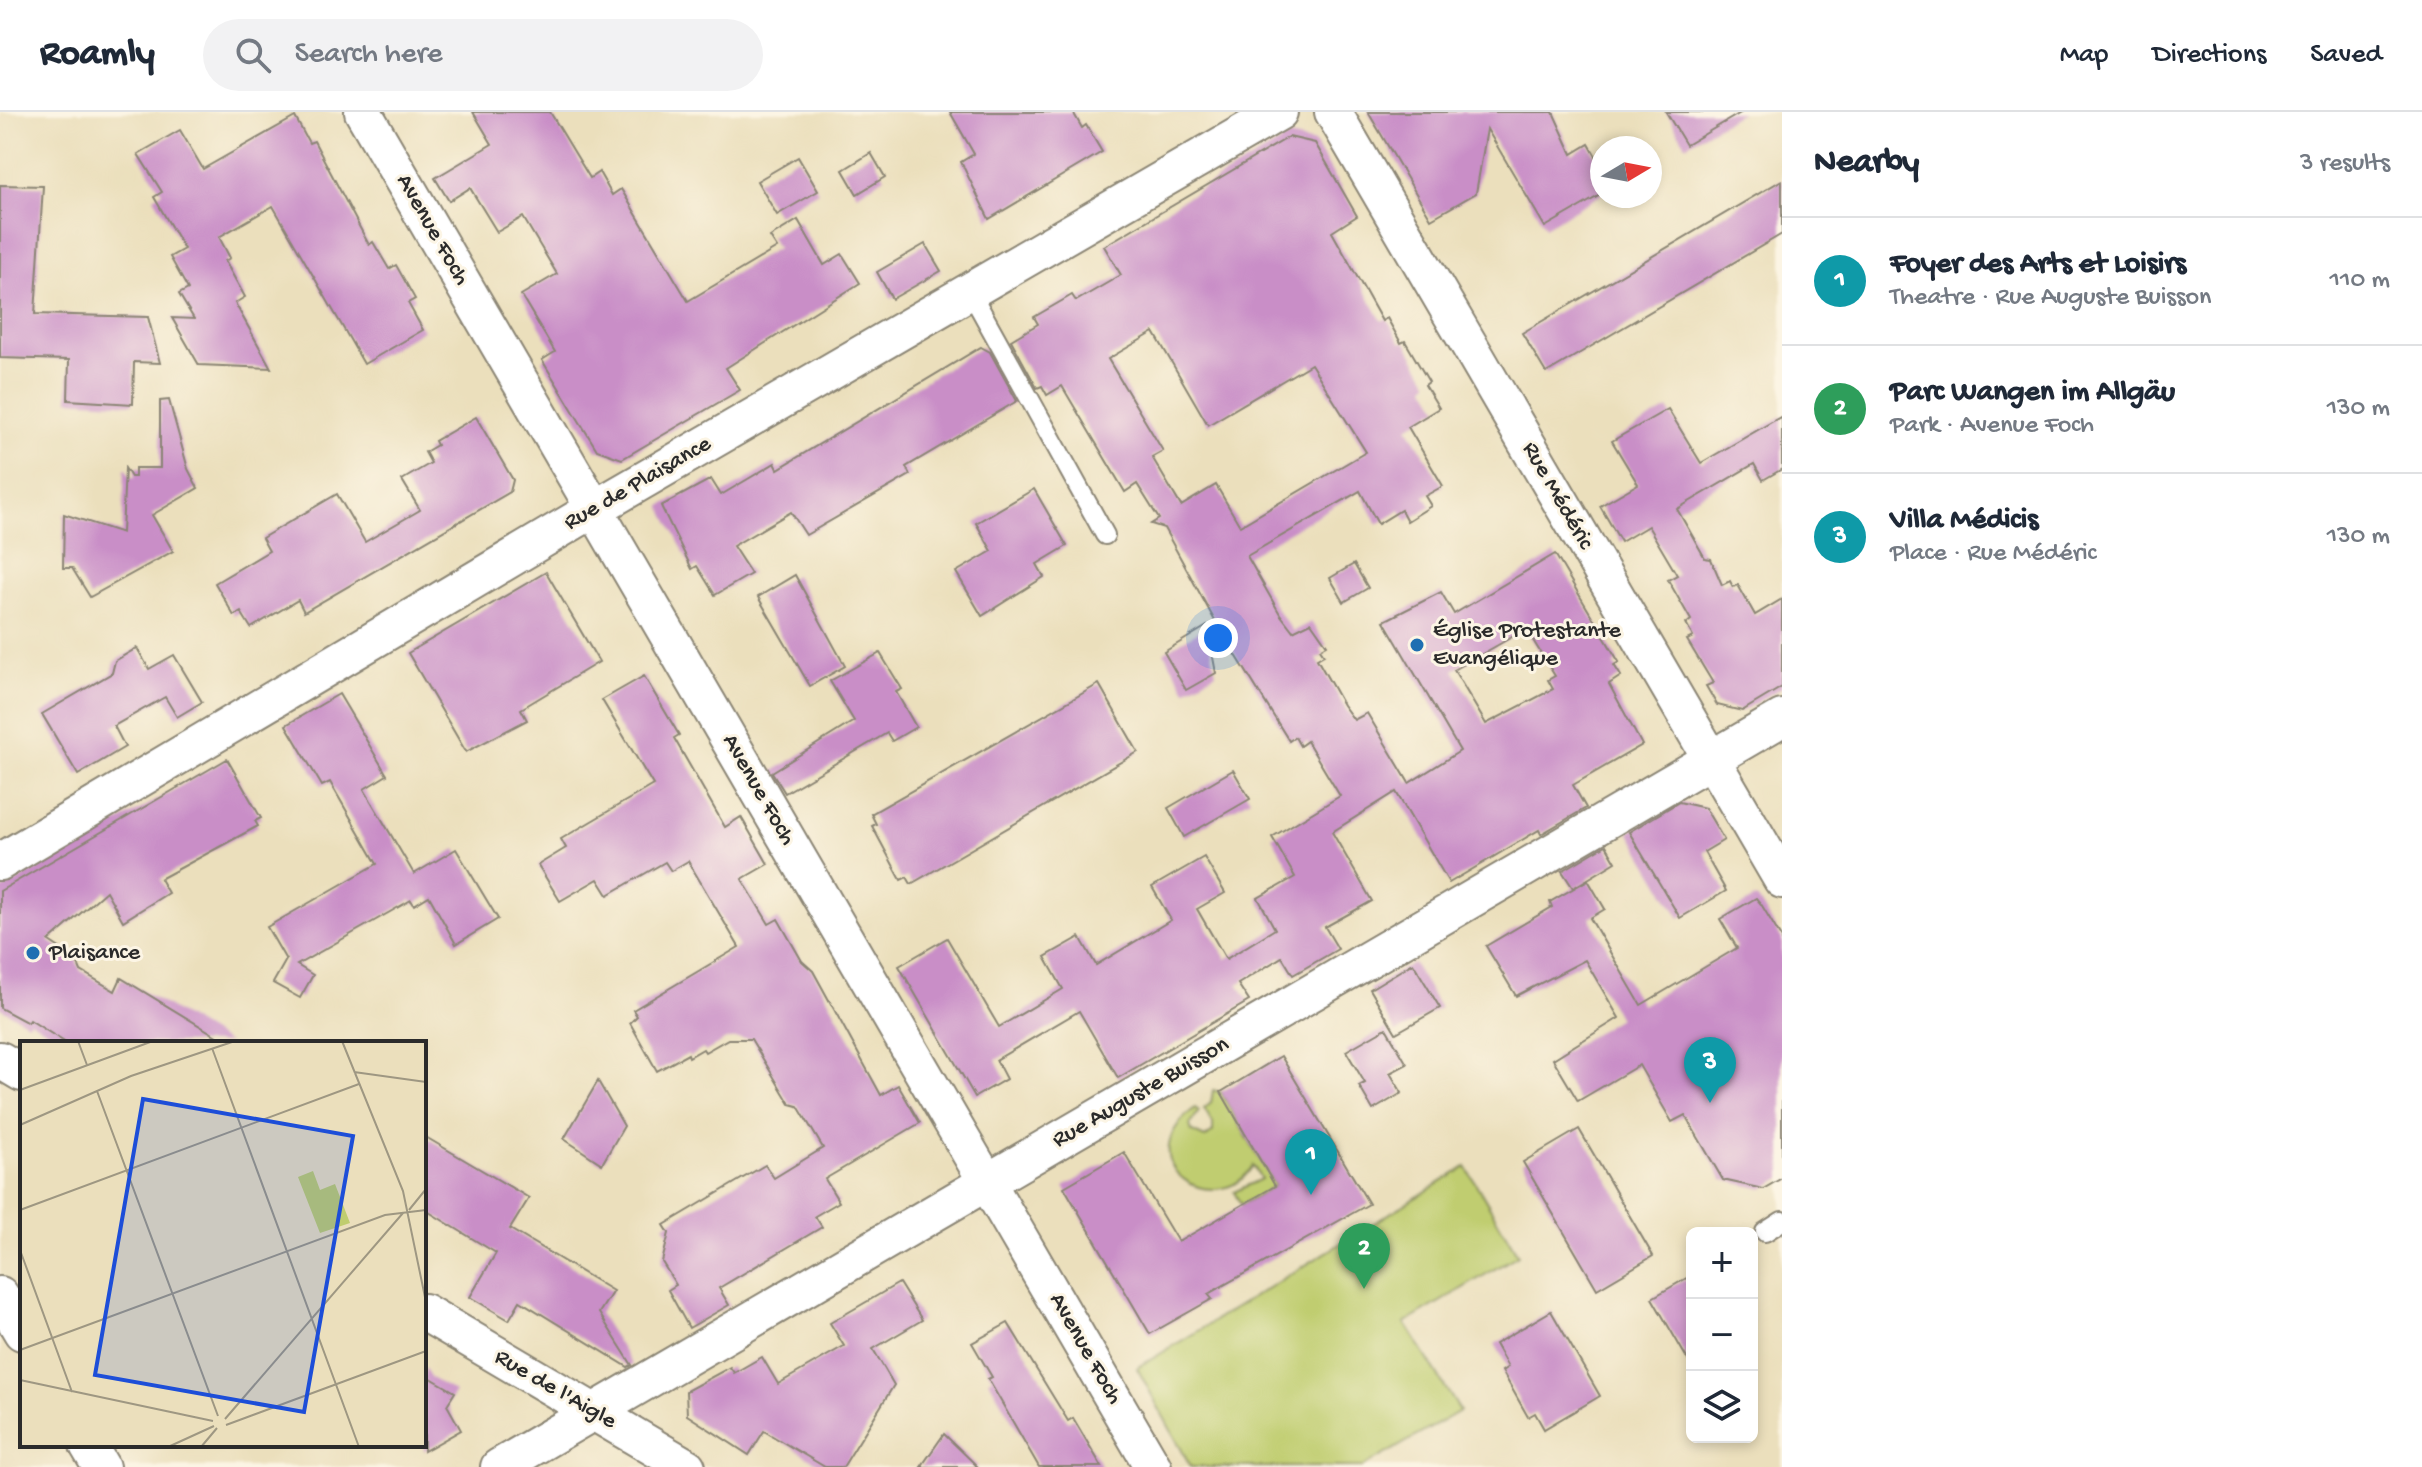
<!DOCTYPE html>
<meta charset="utf-8">
<style>
body{margin:0;font-family:"Gochi Hand",sans-serif;background:#f2f2f3;color:#1f2937}
.controls{position:absolute;right:24px;bottom:24px;display:grid;overflow:hidden;border-radius:12px;box-shadow:0 4px 12px #0003}
.controls button{width:72px;height:72px;display:grid;place-items:center;padding:0;border:0;border-bottom:2px solid #e0e1e3;background:#fff;color:#1f2937;font:40px sans-serif}
.compass{position:absolute;left:1590px;top:24px;width:72px;height:72px;border-radius:50%;background:#fff;box-shadow:0 4px 12px #0003;rotate:80deg}
.you{position:absolute;left:1218px;top:526px;width:28px;height:28px;margin:-20px;border:6px solid #fff;border-radius:50%;background:#1a73e8;box-shadow:0 0 0 12px #1a73e833}
.badge{display:grid;place-items:center;width:52px;height:52px;border-radius:50%;background:#0b8043;color:#fff;font-size:26px;font-weight:700}
.pin{position:absolute;translate:-50% -66px;filter:drop-shadow(0 2px 4px #0008)}
.pin::after{content:'';position:absolute;top:42px;width:28px;height:24px;background:inherit;clip-path:polygon(0 0,100% 0,50% 100%)}
.list{margin:0;padding:0;list-style:none}
h2{display:flex;justify-content:space-between;align-items:center;height:104px;margin:0;padding:0 32px;font-size:34px}
h2 small{font-size:26px;font-weight:400;color:#747a83}
.list li{display:grid;grid-template-columns:52px 1fr auto;gap:24px;align-items:center;box-sizing:border-box;height:128px;padding:0 32px;border-top:2px solid #e0e1e3}
.list b{display:block;font-size:30px;white-space:nowrap}
.list p{margin:0;font-size:26px;white-space:nowrap;color:#747a83}
.list em{font-size:26px;font-style:normal;color:#747a83}
.icon{flex:none;width:44px;height:44px;fill:none;stroke:currentColor;stroke-width:2;stroke-linecap:round;stroke-linejoin:round}
.map{position:relative;flex:none;width:1782px;height:1355px;overflow:hidden}
header{display:flex;align-items:center;gap:48px;box-sizing:border-box;height:112px;padding:0 40px;background:#fff;border-bottom:2px solid #e0e1e3}
header strong{font-size:38px}
nav{display:flex;gap:44px;margin-inline-start:auto;font-size:28px}
.search{width:560px;height:72px;background:#f2f2f3;display:flex;align-items:center;gap:20px;box-sizing:border-box;padding:0 28px;border-radius:44px;color:#747a83;font-size:30px}
main{display:flex}
aside{flex:1;background:#fff}
.map>svg:first-child{display:block}
.green{fill:#c0cd6f;stroke:#767c4d;stroke-width:2}
.building{fill:#c98ec7;fill-rule:evenodd}
.lines{fill:none;stroke-linecap:round;stroke-linejoin:round}
.service-casing{stroke:#8b8574;stroke-width:22}
.minor-casing{stroke:#8b8574;stroke-width:40}
.service{stroke:#fff;stroke-width:18}
.minor{stroke:#fff;stroke-width:36}
.poi-dot{fill:#1f6fb2;stroke:#fcf5e5;stroke-width:3}
.labels{text-anchor:middle;dominant-baseline:central;stroke-width:6;stroke-linejoin:round;paint-order:stroke}
.street-label{font-size:24px;fill:#2b2b2b;stroke:#fcf5e5}
.poi-label{font-size:24px;fill:#2b2b2b;stroke:#fcf5e5;text-anchor:start}
.inset-road{fill:none;stroke:#9e9782;stroke-width:2}
.view{fill:#1d4ed8;fill-opacity:0.15;stroke:#1d4ed8;stroke-width:4}
.inset-edge{fill:none;stroke:#2b2b2b;stroke-width:4}
</style>
<header>
<strong>Roamly</strong>
<div class="search"><svg class="icon" aria-label="search" viewBox="0 0 24 24"><circle cx="10" cy="10" r="6"/><path d="M15 15l6 6"/></svg>Search here</div>
<nav><a>Map</a><a>Directions</a><a>Saved</a></nav>
</header>
<main>
<div class="map">
<svg width="1782" height="1355" viewBox="0 0 1782 1355">
<rect width="100%" height="100%" fill="#fcf5e5"/>
<filter id="ink" filterUnits="userSpaceOnUse"><feTurbulence type="fractalNoise" baseFrequency=".0125" numOctaves="2"/><feDisplacementMap in="SourceGraphic" scale="16" xChannelSelector="R" yChannelSelector="G"/><feConvolveMatrix kernelMatrix="1 2 1 2 8 2 1 2 1" color-interpolation-filters="sRGB"/></filter>
<filter id="wash" filterUnits="userSpaceOnUse"><feTurbulence type="fractalNoise" baseFrequency=".006" numOctaves="4" result="noise"/><feDisplacementMap in="SourceGraphic" scale="32" xChannelSelector="R" yChannelSelector="G"/><feGaussianBlur stdDeviation="1.8" result="paint"/><feColorMatrix in="noise" values="0 0 0 0 0 0 0 0 0 0 0 0 0 0 0 0 0 1.4 0 .05"/><feComposite in="paint" operator="in"/></filter>
<g filter="url(#wash)">
<rect width="100%" height="100%" fill="#ebdfbc"/>
<!-- green -->
<g class="green">
<path d="M 1213,978 L 1221,980 L 1275,1074 L 1241,1093 L 1234,1080 L 1261,1067 L 1253,1053 C 1220,1111 1122,1053 1195,996 L 1199,999 L 1190,1013 L 1192,1020 L 1205,1026 L 1213,1020 L 1213,1011 L 1204,997 L 1211,991 Z"/>
<polygon points="1466,1055 1518,1143 1405,1211 1460,1299 1363,1355 1191,1355 1137,1256"/>
</g>
<g id="blocks">
<!-- building -->
<g class="building">
<polygon points="473,0 550,0 590,66 599,60 612,83 621,77 688,189 777,136 770,125 798,108 824,153 842,142 860,171 726,256 740,278 622,347 597,338 542,248 555,240 521,183 557,162 523,105 497,120 470,76 449,89 435,66 492,32"/>
<polygon points="950,0 1073,0 1082,16 1086,13 1102,40 989,107 961,50 974,42"/>
<polygon points="1368,0 1553,0 1572,42 1589,32 1602,55 1602,82 1545,115 1487,17 1476,81 1431,107"/>
<polygon points="1666,0 1742,0 1686,33"/>
<polygon points="295,5 309,31 314,29 369,133 373,130 389,157 396,153 415,187 408,191 423,218 364,252 273,94 219,125 230,146 225,149 245,185 235,191 271,256 199,253 172,206 194,207 179,182 188,177 170,145 184,137 154,85 162,80 138,42 180,18 203,57"/>
<path d="M 1289,25 L 1315,31 L 1357,104 L 1332,120 L 1382,209 L 1387,206 L 1401,231 L 1405,229 L 1429,270 L 1425,273 L 1439,296 L 1408,315 L 1443,374 L 1425,384 L 1431,394 L 1407,409 L 1401,398 L 1378,412 L 1360,379 L 1247,444 L 1280,502 L 1293,519 L 1311,510 L 1327,533 L 1320,537 L 1324,543 L 1317,547 L 1343,593 L 1354,608 L 1367,601 L 1409,671 L 1460,639 L 1384,509 L 1441,480 L 1454,502 L 1555,442 L 1619,550 L 1614,553 L 1621,564 L 1609,572 L 1642,633 L 1573,673 L 1586,696 L 1541,722 L 1539,718 L 1449,771 L 1396,680 L 1332,720 L 1372,789 L 1325,815 L 1338,837 L 1293,863 L 1282,845 L 1238,872 L 1249,889 L 1118,966 L 1079,899 L 996,948 L 1006,967 L 975,985 L 899,854 L 947,826 L 999,915 L 1063,877 L 1045,845 L 1080,825 L 1096,853 L 1171,808 L 1152,775 L 1204,745 L 1225,781 L 1197,797 L 1226,847 L 1275,817 L 1258,786 L 1295,765 L 1272,725 L 1340,684 L 1307,629 L 1300,634 L 1295,625 L 1289,629 L 1215,509 L 1164,416 L 1151,412 L 1159,407 L 1137,372 L 1125,380 L 1062,274 L 1047,283 L 1042,274 L 1037,276 L 1011,228 L 1038,212 L 1034,205 L 1072,183 L 1076,189 L 1121,163 L 1104,134 ZM 1154,220 L 1208,313 L 1311,252 L 1366,340 L 1240,414 L 1216,373 L 1181,394 L 1152,345 L 1163,339 L 1108,247 ZM 1526,517 L 1555,564 L 1548,568 L 1553,577 L 1486,612 L 1454,558 Z"/>
<polygon points="871,41 885,65 857,82 843,58"/>
<polygon points="798,45 818,79 777,103 757,69"/>
<polygon points="1782,68 1782,122 1546,261 1522,221"/>
<polygon points="0,73 43,74 35,202 148,205 160,251 134,250 133,292 68,288 69,248 0,246"/>
<polygon points="925,132 941,159 892,187 877,160"/>
<polygon points="981,235 990,240 1017,289 906,355 910,363 806,423 791,400 733,434 751,462 715,483 697,454 692,457 661,394 711,367 721,383 775,351 778,357"/>
<polygon points="169,288 188,357 198,376 152,403 173,439 90,485 72,456 63,456 64,402 122,421 125,356 131,365 135,365 135,356 160,356 160,289"/>
<polygon points="1668,297 1701,351 1782,304 1782,357 1763,368 1754,352 1677,397 1705,446 1711,447 1722,473 1730,469 1733,475 1738,473 1755,503 1782,487 1782,575 1742,599 1717,593 1706,574 1713,571 1687,528 1693,525 1686,512 1691,508 1668,468 1677,463 1648,414 1621,430 1600,394 1638,372 1612,329"/>
<polygon points="476,305 513,368 510,380 304,500 298,488 251,516 241,500 234,504 215,471 269,439 262,426 337,382 365,430 420,398 402,368 431,351 425,340 437,333 435,329"/>
<polygon points="1034,377 1067,434 1037,452 1044,465 982,504 956,460 992,439 976,411"/>
<polygon points="1354,452 1368,476 1344,490 1330,466"/>
<polygon points="546,460 599,550 521,597 527,608 466,640 408,541"/>
<polygon points="795,463 845,554 810,574 758,485"/>
<polygon points="1207,514 1216,561 1186,578 1164,540"/>
<polygon points="137,536 149,557 174,543 202,590 177,605 165,585 114,614 125,635 78,663 42,602 112,561 115,549"/>
<polygon points="880,541 902,577 896,580 916,615 892,629 887,621 785,681 772,660 854,609 830,569"/>
<polygon points="644,564 679,623 674,626 725,715 741,705 768,752 742,767 769,812 778,807 802,849 813,859 881,983 898,973 920,1011 825,1067 839,1090 815,1104 822,1115 719,1176 729,1193 689,1216 668,1178 676,1173 662,1150 669,1121 664,1113 765,1053 774,1066 823,1036 798,994 790,992 751,927 728,927 705,940 703,937 689,945 688,942 657,959 630,911 637,904 633,898 739,835 688,749 671,759 665,750 608,783 598,767 560,789 538,753 566,736 561,727 653,673 602,588"/>
<polygon points="1099,572 1138,640 911,772 907,765 901,768 872,714 876,712 871,702"/>
<polygon points="339,582 387,663 364,677 414,762 456,737 498,807 456,832 429,784 414,793 411,788 297,853 313,863 300,886 273,871 286,848 267,815 377,752 330,670 322,674 286,613"/>
<polygon points="227,647 261,706 255,709 258,714 160,767 168,781 123,809 106,779 49,829 76,847 81,859 115,879 121,866 228,931 66,931 30,908 28,911 0,896 0,779"/>
<polygon points="1233,658 1250,687 1184,725 1168,696"/>
<polygon points="1679,690 1705,696 1724,728 1704,740 1726,779 1680,806 1629,720"/>
<polygon points="1606,733 1616,750 1573,776 1562,759"/>
<polygon points="1588,768 1605,797 1590,806 1641,893 1737,836 1720,807 1756,786 1761,792 1782,827 1782,1066 1763,1077 1723,1068 1685,1003 1672,1010 1639,953 1578,989 1553,947 1619,906 1585,848 1516,884 1486,834 1552,795 1550,790"/>
<polygon points="1413,851 1440,896 1396,921 1370,877"/>
<polygon points="1386,916 1407,952 1390,961 1402,981 1373,998 1359,974 1365,971 1346,939"/>
<polygon points="1281,944 1369,1092 1208,1182 1212,1187 1150,1222 1064,1075 1124,1040 1178,1130 1275,1074 1221,980"/>
<polygon points="598,969 624,1014 602,1052 564,1027"/>
<polygon points="1579,1017 1653,1144 1597,1177 1523,1050"/>
<polygon points="424,1024 529,1086 510,1117 613,1179 599,1201 632,1253 628,1255 520,1189 509,1208 470,1185 496,1141 424,1097"/>
<polygon points="1692,1163 1692,1255 1652,1186"/>
<polygon points="899,1171 922,1208 873,1237 894,1273 843,1355 825,1355 764,1319 749,1343 687,1303 686,1279 730,1255 734,1261 762,1245 778,1272 844,1234 830,1211"/>
<polygon points="1551,1199 1600,1284 1544,1317 1535,1301 1528,1305 1502,1259 1508,1255 1495,1232"/>
<polygon points="1008,1211 1068,1309 1073,1306 1102,1355 1039,1355 988,1267 992,1265 972,1231"/>
<polygon points="424,1255 431,1266 455,1280 447,1293 461,1318 424,1339"/>
<polygon points="944,1322 978,1355 921,1355"/>
</g>
</g>
</g>
<g filter="url(#ink)">
<use href="#blocks" fill-opacity="0" stroke="#8b8574" stroke-width="2"/>
<g class="lines">
<!-- service casing -->
<g class="service-casing">
<g id="service">
<polyline points="970,179 1105,423"/>
<polyline points="1765,1120 1782,1109"/>
</g>
</g>
<!-- minor casing -->
<g class="minor-casing">
<g id="minor">
<polyline points="363,0 1153,1355"/>
<polyline points="1333,0 1782,768"/>
<polyline points="0,750 594,397 1279,0"/>
<polyline points="0,948 22,961"/>
<polyline points="0,1183 22,1220"/>
<polyline points="424,1200 687,1355"/>
<polyline points="88,1333 101,1355"/>
<polyline points="499,1355 1782,606"/>
</g>
</g>
<!-- service -->
<use href="#service" class="service"/>
<!-- minor -->
<use href="#minor" class="minor"/>
</g>
</g>
<!-- markers -->
<g class="poi-dot">
<circle cx="1417" cy="533" r="8"/>
<circle cx="33" cy="841" r="8"/>
</g>
<g class="labels">
<!-- street labels -->
<g class="street-label">
<text transform="translate(432 118) rotate(60)">Avenue Foch</text>
<text transform="translate(638 372) rotate(-30)">Rue de Plaisance</text>
<text transform="translate(1557 384) rotate(60)">Rue Médéric</text>
<text transform="translate(758 678) rotate(60)">Avenue Foch</text>
<text transform="translate(1141 981) rotate(-30)">Rue Auguste Buisson</text>
<text transform="translate(1085 1237) rotate(60)">Avenue Foch</text>
<text transform="translate(555 1278) rotate(30)">Rue de l'Aigle</text>
</g>
<!-- poi labels -->
<g class="poi-label">
<text x="1433" y="519">Église Protestante<tspan x="1433" dy="28">Evangélique</tspan></text>
<text x="49" y="841">Plaisance</text>
</g>
</g>
<!-- overview -->
<g transform="translate(20 929)">
<rect width="406" height="406" fill="#ebdfbc"/>
<path d="M 293,130 L 300,149 L 315,143 L 330,182 L 300,192 L 278,136 Z" fill="#c0cd6f"/>
<path class="inset-road" d="M 58,0 L 67,24M 322,0 L 383,150 L 406,261M 192,7 L 339,406M 334,31 L 406,41M 0,49 L 133,0M 77,50 L 198,375M 0,84 L 111,35 L 215,0M 0,169 L 339,43M 389,169 L 406,148M 0,209 L 52,351M 0,309 L 365,174 L 406,169M 0,339 L 193,380M 205,378 L 383,172M 206,384 L 406,310M 148,406 L 194,385M 181,406 L 197,387"/>
<path class="view" d="M 123,58 L 333,95 L 284,371 L 75,334 Z"/>
<rect width="406" height="406" class="inset-edge"/>
</g>
</svg>
<div class="controls">
<button>+</button>
<button>−</button>
<button><svg class="icon" aria-label="layers" viewBox="0 0 24 24"><path d="M12 4l9 5-9 5-9-5zM3 14l9 5 9-5"/></svg></button>
</div>
<svg class="compass" viewBox="-18 -18 36 36"><path d="M0-13l5 13h-10z" fill="#e53935"/><path d="M0 13l5-13h-10z" fill="#747a83"/></svg>
<div class="you"></div>
<div class="pin badge" style="left:1311px;top:1083px;background:#0f9aa8">1</div>
<div class="pin badge" style="left:1364px;top:1177px;background:#2e9e5b">2</div>
<div class="pin badge" style="left:1710px;top:991px;background:#0f9aa8">3</div>
</div>
<aside>
<h2>Nearby<small>3 results</small></h2>
<ul class="list">
<li><span class="badge" style="background:#0f9aa8">1</span><div><b>Foyer des Arts et Loisirs</b><p>Theatre · Rue Auguste Buisson</p></div><em>110 m</em></li>
<li><span class="badge" style="background:#2e9e5b">2</span><div><b>Parc Wangen im Allgäu</b><p>Park · Avenue Foch</p></div><em>130 m</em></li>
<li><span class="badge" style="background:#0f9aa8">3</span><div><b>Villa Médicis</b><p>Place · Rue Médéric</p></div><em>130 m</em></li>
</ul>
</aside>
</main>
